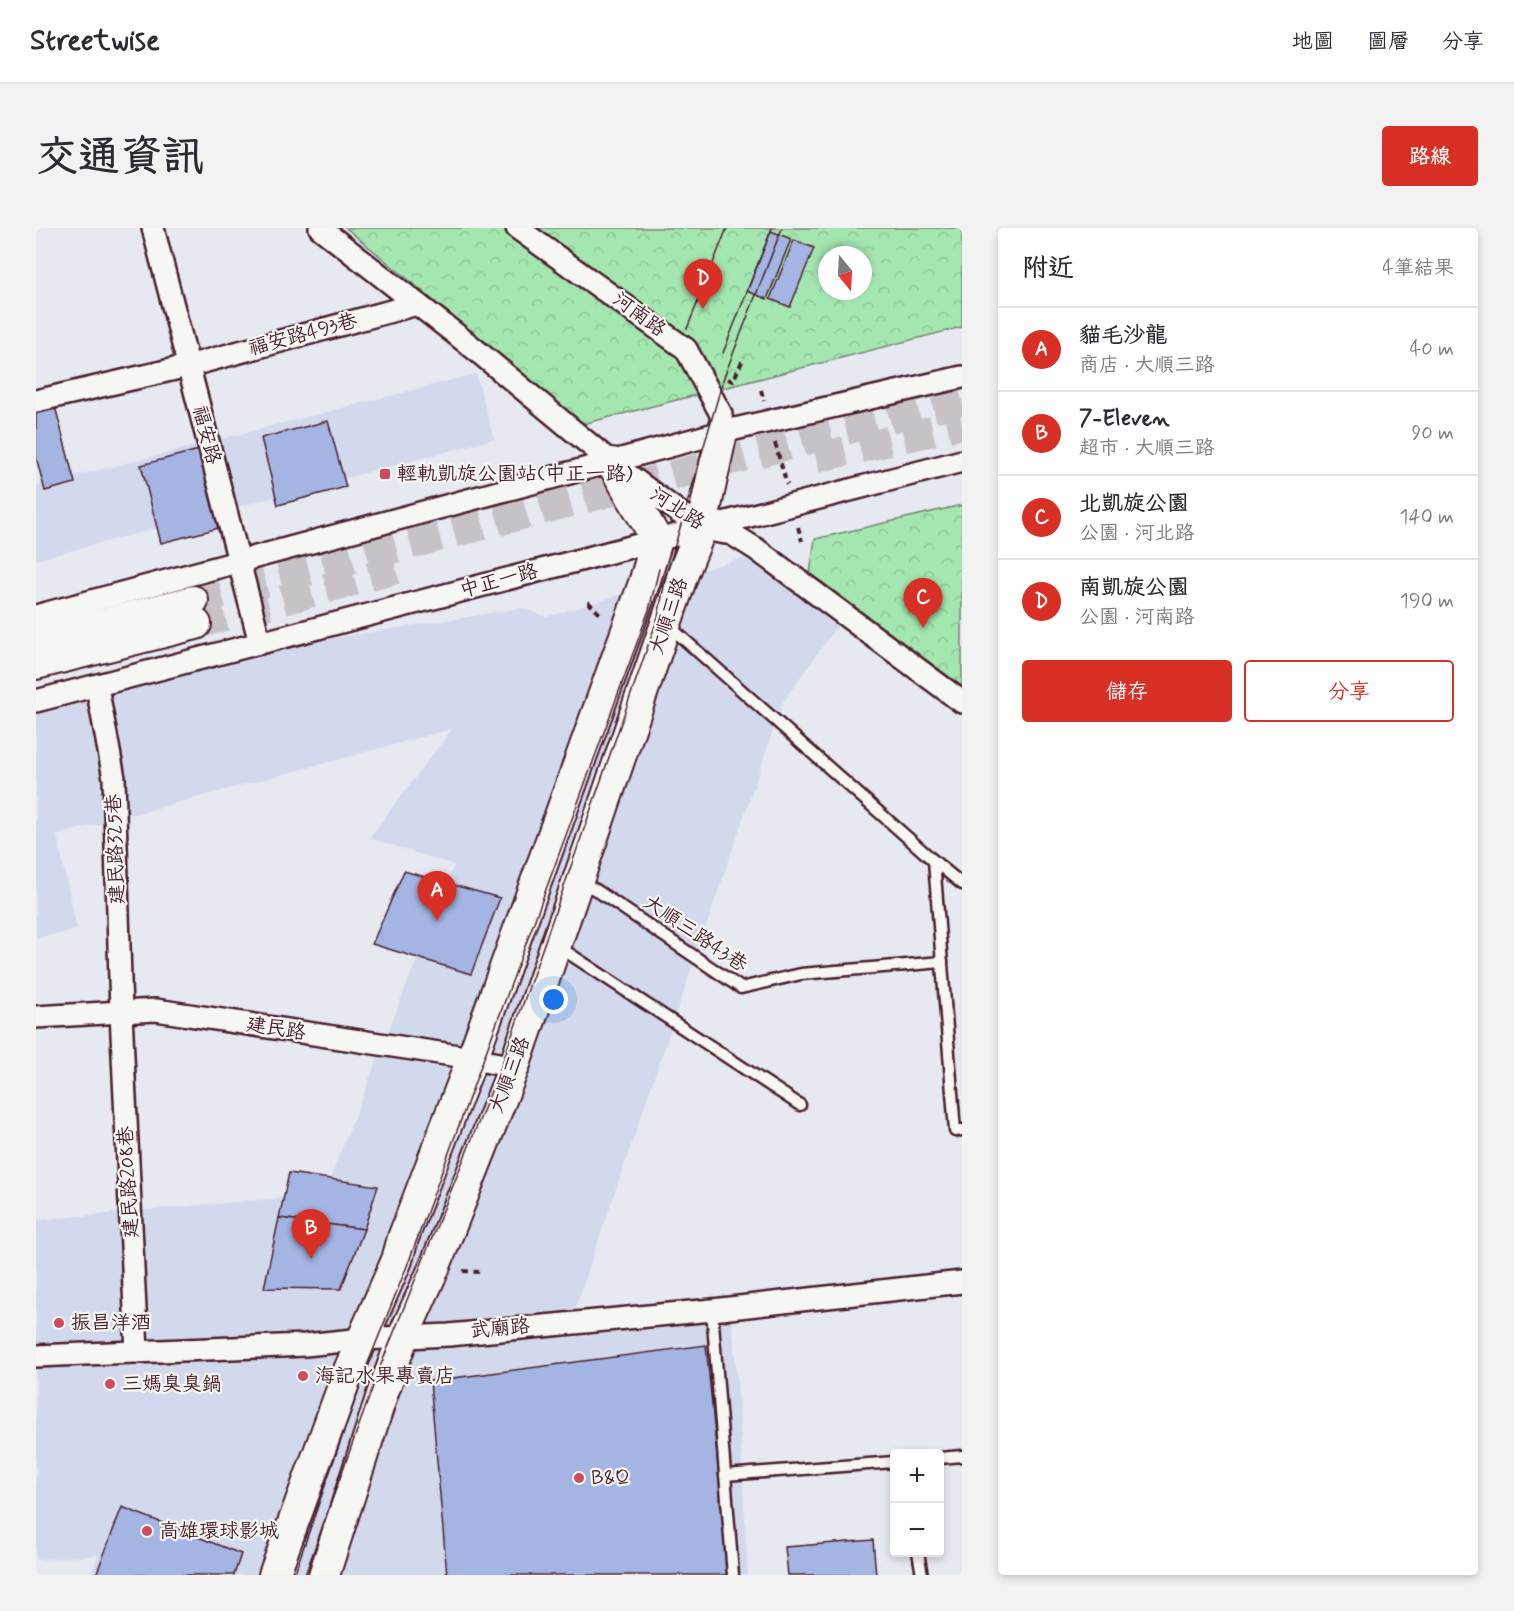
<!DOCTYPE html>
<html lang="zh-TW">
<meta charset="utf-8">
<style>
body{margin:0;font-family:Mynerve,"LXGW WenKai TC",sans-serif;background:#f2f2f3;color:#2b2b33}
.controls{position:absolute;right:18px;bottom:18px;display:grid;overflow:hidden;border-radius:6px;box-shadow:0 3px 9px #0003}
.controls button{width:54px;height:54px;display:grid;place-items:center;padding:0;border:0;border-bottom:2px solid #e1e1e2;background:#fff;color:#2b2b33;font:30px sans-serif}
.compass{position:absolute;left:782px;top:18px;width:54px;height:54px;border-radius:50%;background:#fff;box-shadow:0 3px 9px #0003;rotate:162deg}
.you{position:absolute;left:518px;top:772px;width:21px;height:21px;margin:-15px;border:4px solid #fff;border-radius:50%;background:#1a73e8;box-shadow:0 0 0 9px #1a73e833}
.badge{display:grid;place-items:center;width:39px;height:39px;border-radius:50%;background:#d93025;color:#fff;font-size:20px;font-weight:700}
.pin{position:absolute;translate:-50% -50px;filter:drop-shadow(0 2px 3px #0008)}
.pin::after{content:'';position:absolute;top:32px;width:21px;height:18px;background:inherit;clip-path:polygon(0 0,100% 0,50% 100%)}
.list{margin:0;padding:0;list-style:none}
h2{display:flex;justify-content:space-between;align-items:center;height:78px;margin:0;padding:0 24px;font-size:26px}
h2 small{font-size:20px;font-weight:400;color:#7c7c81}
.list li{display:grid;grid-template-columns:39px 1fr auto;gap:18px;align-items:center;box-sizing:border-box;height:84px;padding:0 24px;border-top:2px solid #e1e1e2}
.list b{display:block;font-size:22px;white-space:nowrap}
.list p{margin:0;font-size:20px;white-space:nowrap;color:#7c7c81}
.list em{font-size:20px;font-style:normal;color:#7c7c81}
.actions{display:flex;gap:12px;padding:18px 24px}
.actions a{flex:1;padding:14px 0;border:2px solid #d93025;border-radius:6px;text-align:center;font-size:21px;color:#d93025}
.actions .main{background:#d93025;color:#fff}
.map{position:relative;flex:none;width:926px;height:1347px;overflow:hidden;border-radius:6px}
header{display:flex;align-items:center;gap:36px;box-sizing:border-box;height:84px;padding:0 30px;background:#fff;border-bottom:2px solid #e1e1e2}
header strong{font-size:28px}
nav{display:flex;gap:33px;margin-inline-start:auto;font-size:21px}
.intro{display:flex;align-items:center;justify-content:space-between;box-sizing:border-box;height:144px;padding:0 36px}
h1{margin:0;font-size:42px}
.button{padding:15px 27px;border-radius:6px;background:#d93025;color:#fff;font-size:21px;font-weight:700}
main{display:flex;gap:36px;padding:0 36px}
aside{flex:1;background:#fff;border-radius:6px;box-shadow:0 3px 9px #0003}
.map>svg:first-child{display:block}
.built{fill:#d2d9ec}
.park{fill:url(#park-crowns);stroke:#77826e;stroke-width:1.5;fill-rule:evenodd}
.building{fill:#a4b5e4;stroke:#4a1f2b;stroke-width:1.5}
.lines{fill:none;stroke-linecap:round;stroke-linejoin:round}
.secondary-tunnel{stroke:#c7c1c8;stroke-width:30;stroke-dasharray:30 15;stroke-linecap:butt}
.lane-casing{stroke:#4a1f2b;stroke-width:15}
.street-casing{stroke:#4a1f2b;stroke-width:26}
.secondary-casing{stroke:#4a1f2b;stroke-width:34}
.path{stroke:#4a1f2b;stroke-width:4;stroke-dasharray:6 4.5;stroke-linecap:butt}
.lane{stroke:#f6f6f2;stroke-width:10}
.street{stroke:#f6f6f2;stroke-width:21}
.secondary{stroke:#f6f6f2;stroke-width:30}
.tram{stroke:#4a1f2b;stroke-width:1.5}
.poi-dot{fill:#d1495b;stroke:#f6f6f2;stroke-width:2}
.labels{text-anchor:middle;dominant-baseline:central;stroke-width:4.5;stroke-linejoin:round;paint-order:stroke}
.street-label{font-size:20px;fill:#4a1f2b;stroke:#f6f6f2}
.poi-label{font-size:20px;fill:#4a1f2b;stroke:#f6f6f2;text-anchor:start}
</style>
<header>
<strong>Streetwise</strong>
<nav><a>地圖</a><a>圖層</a><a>分享</a></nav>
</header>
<div class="intro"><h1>交通資訊</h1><a class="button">路線</a></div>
<main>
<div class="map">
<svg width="926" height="1347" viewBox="0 0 926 1347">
<defs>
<pattern id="park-crowns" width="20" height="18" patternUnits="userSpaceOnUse" patternTransform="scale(1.5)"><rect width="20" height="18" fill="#a4e6b0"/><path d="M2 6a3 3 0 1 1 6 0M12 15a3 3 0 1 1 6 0" fill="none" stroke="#8fc598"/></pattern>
</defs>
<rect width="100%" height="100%" fill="#e6e9ef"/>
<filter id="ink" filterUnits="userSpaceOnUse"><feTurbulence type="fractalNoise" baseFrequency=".0167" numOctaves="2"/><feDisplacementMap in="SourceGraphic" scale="12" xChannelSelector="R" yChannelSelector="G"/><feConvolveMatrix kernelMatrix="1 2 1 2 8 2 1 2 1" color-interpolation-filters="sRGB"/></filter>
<g filter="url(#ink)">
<!-- built -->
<g class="built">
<polygon points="440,146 458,211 0,332 0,258"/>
<polygon points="710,329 801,398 747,474 529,1110 696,1093 702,1164 712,1347 55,1347 62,1327 0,1332 0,992 288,966 418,637 333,610 416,501 21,607 41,702 0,710 0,483 216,423 487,380 510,389"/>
</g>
<!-- park -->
<g class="park">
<path d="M 310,0 L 926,0 L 926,99 L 547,196 ZM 791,27 L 827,27 L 827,63 L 791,63 Z"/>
<polygon points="926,277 926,458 774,345 779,311"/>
</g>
<!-- building -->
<g class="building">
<polygon points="735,3 755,11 731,71 711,63"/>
<polygon points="758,12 778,20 754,79 734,71"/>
<polygon points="19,178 39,255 9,263 0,229 0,182"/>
<polygon points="292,193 310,259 242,277 225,210"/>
<polygon points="163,222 183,300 125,315 105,237"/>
<polygon points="368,643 464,670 435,746 336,716"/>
<polygon points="253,945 342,958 328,1001 243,990"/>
<polygon points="243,990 328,1001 305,1061 228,1060"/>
<polygon points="670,1117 693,1347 411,1347 394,1153"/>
<polygon points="86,1279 205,1326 198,1347 60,1347"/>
<polygon points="837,1312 840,1347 752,1347 749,1319"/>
</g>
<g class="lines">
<!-- secondary-tunnel -->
<g class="secondary-tunnel">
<polyline points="780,230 926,196"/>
<polyline points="157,373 866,187 926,173"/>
<polyline points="160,396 360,341"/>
</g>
<!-- lane casing -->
<g class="lane-casing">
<g id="lane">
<polyline points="633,398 898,633 926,656"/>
<polyline points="898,633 919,903 926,902"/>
<polyline points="542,653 560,662 705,760 765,746 906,734"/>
<polyline points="520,717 764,877"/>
<polyline points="676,1082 697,1347"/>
<polyline points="904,1230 926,1228"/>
<polyline points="689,1247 858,1234"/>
<polyline points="882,1324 886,1347"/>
</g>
</g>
<!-- street casing -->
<g class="street-casing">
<g id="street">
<polyline points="117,0 224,415"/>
<polyline points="284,0 440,122 576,235 648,288 665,301 696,306 720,321 926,474"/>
<polyline points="481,0 650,121 685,186 686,204"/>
<polyline points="0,173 152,138 381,76"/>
<polyline points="0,388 686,204 926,149"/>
<polyline points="61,459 78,550 85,785 101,1124"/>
<polyline points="0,473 926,233"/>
<polyline points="0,789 120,782 423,828 478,839"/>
<polyline points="0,1128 269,1117 327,1111 413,1107 676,1082 926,1054"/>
</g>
</g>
<!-- secondary casing -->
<g class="secondary-casing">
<g id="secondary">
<polyline points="0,413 157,373"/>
<polyline points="0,436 160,396"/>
<polyline points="238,1347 313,1142 361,1032 367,1010 436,831 608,355 621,312 576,235"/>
<polyline points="288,1347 346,1167 367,1109 399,1038 478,839 648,343 665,301 686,204"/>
</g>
</g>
<!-- path -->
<g class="path">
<polyline points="692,151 697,153 708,129"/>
<polyline points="725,162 728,173"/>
<polyline points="739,215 751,257"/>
<polyline points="762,299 766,313"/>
<polyline points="552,374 566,388"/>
<polyline points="427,1043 443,1044"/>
</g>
<!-- lane -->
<use href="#lane" class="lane"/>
<!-- street -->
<use href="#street" class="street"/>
<!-- secondary -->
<use href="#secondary" class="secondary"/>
<!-- tram -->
<g class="tram">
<polyline points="651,101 691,0"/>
<polyline points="687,125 736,0"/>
<polyline points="258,1347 330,1140 373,1033 613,382 623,341"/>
<polyline points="269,1347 344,1139 466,836 622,389 630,348 688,149 746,0"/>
</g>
</g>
</g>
<!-- markers -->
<g class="poi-dot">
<rect x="343" y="240" width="12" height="12" rx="3"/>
<circle cx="23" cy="1095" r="6"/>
<circle cx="267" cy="1148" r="6"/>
<circle cx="74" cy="1156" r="6"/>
<circle cx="543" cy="1250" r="6"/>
<circle cx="111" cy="1303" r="6"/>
</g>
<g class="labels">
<!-- street labels -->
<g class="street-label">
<text transform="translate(603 87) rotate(36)">河南路</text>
<text transform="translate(267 107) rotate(-15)">福安路493巷</text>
<text transform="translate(170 207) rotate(75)">福安路</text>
<text transform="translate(641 281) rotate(33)">河北路</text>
<text transform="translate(463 353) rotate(-15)">中正一路</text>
<text transform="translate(633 388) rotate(-71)">大順三路</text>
<text transform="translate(80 621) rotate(-92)">建民路325巷</text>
<text transform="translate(659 706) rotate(34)">大順三路43巷</text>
<text transform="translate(240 801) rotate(9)">建民路</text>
<text transform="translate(474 847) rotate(-69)">大順三路</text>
<text transform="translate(93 954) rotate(-93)">建民路208巷</text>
<text transform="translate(464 1101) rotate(-5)">武廟路</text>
</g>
<!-- poi labels -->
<g class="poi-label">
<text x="361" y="246">輕軌凱旋公園站(中正一路)</text>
<text x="35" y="1095">振昌洋酒</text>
<text x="279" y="1148">海記水果專賣店</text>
<text x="86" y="1156">三媽臭臭鍋</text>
<text x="555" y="1250">B&amp;Q</text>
<text x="123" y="1303">高雄環球影城</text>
</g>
</g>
</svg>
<div class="controls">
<button>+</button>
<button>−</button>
</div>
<svg class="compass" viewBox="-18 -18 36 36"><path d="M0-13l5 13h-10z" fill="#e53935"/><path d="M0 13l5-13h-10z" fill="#7c7c81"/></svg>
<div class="you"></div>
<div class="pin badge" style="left:401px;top:693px">A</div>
<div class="pin badge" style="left:275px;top:1031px">B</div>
<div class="pin badge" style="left:887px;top:400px">C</div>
<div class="pin badge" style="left:667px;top:81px">D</div>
</div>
<aside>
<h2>附近<small>4筆結果</small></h2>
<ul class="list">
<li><span class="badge">A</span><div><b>貓毛沙龍</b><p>商店 · 大順三路</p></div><em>40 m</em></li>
<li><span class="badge">B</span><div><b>7-Eleven</b><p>超市 · 大順三路</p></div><em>90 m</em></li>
<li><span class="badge">C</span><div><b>北凱旋公園</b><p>公園 · 河北路</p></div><em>140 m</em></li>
<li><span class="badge">D</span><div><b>南凱旋公園</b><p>公園 · 河南路</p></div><em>190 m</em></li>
</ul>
<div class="actions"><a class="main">儲存</a><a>分享</a></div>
</aside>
</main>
